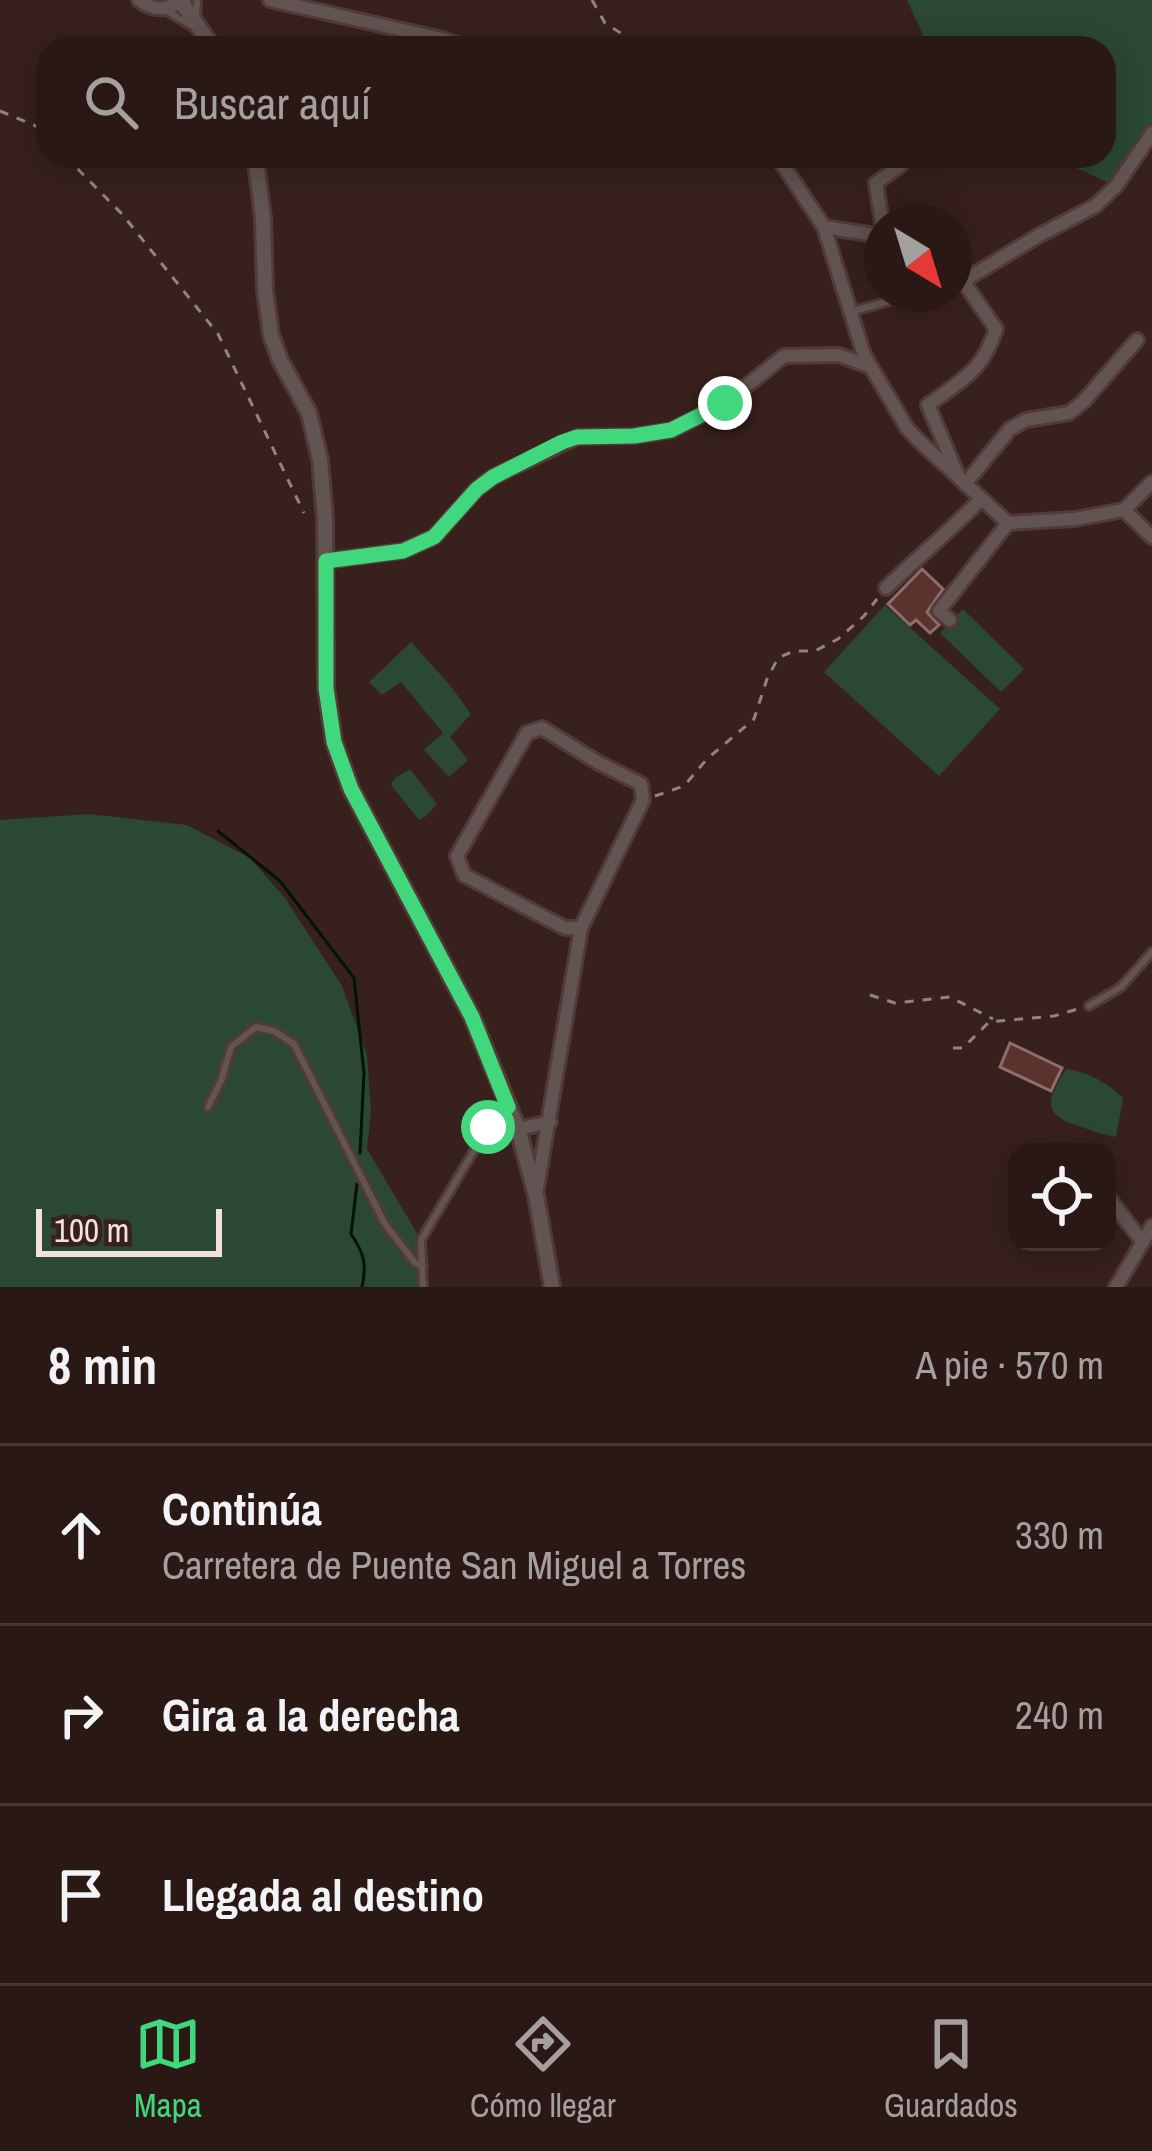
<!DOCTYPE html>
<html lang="es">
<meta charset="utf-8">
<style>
body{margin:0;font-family:"Archivo Narrow",sans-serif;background:#32211e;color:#f1f3f6}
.controls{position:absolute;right:36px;bottom:36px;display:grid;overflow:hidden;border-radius:24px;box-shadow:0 6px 30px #0003}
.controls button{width:108px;height:108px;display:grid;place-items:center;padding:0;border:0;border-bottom:3px solid #463734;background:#2a1815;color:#f1f3f6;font:60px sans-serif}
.compass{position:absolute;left:864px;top:204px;width:108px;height:108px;border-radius:50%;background:#2a1815;box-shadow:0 6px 30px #0003;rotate:142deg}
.scale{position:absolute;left:36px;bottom:30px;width:186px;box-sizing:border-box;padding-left:12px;border:6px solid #f2e1de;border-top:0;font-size:33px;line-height:42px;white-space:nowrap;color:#f2e1de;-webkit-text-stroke:9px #38201c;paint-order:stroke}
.stop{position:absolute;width:36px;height:36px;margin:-27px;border:9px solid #41d77c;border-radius:50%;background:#fff}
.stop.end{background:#41d77c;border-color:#fff;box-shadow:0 3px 12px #0008}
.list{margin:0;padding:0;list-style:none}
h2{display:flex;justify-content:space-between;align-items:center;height:156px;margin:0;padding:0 48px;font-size:51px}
h2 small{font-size:39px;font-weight:400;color:#a5a0a0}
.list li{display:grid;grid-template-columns:78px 1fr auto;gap:36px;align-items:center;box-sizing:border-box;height:180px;padding:0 48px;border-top:3px solid #463734}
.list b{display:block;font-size:45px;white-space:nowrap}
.list p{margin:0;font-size:39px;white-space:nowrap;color:#a5a0a0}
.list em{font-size:39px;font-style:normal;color:#a5a0a0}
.icon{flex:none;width:66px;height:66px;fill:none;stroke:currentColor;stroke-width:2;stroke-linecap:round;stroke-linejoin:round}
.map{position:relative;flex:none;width:1152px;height:1287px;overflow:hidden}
.search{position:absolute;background:#2a1815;box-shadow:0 6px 30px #0003;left:36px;right:36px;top:36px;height:132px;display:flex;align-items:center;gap:30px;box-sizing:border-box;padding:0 42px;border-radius:36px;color:#a5a0a0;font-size:45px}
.sheet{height:696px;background:#2a1815}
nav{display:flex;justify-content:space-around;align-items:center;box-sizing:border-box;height:168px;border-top:3px solid #463734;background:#2a1815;font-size:33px;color:#a5a0a0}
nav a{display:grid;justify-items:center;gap:6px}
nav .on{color:#41d77c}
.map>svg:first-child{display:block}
.green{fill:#2b4833}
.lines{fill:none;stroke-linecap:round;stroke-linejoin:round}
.stream{stroke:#001505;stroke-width:3}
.building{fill:#5b332e;stroke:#8d6e6a;stroke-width:3}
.service-casing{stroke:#523b37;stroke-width:12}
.minor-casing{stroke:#523b37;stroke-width:18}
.tertiary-casing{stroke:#523b37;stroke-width:20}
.path{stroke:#96827e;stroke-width:3;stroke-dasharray:9 9;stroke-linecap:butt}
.service{stroke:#615452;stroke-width:6}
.minor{stroke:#615452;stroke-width:12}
.tertiary{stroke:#615452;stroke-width:14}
.route{stroke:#41d77c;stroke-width:15}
</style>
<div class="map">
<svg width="1152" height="1287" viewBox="0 0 1152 1287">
<rect width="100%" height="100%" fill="#38201c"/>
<!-- green -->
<g class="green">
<polygon points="907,0 1152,0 1152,133 1116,186 1050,156 1104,156 1104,48 929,48"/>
<polygon points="885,605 1000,709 939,776 824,672"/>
<polygon points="963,609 1024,669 1001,692 940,633"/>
<polygon points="411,642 449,684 471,714 450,737 468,760 449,777 424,750 443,733 401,682 382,695 369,682"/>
<polygon points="410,769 437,804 425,817 419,820 391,785 395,778"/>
<polygon points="89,814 187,825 250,858 285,898 342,986 367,1055 371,1111 367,1149 421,1240 425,1287 0,1287 0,820"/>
<path d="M 1066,1069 C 1086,1071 1110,1084 1123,1098 L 1116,1137 C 1102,1135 1089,1129 1075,1125 C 1039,1112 1050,1096 1066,1069 Z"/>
</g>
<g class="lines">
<!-- stream -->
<g class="stream">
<polyline points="218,831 280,881 354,978 364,1073 360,1153"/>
<path d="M 357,1184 L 351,1234 C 364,1253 367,1264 362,1287"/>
</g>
</g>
<!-- building -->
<g class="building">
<polygon points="922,569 943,589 927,612 939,625 930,633 916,620 910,625 888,604"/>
<polygon points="1010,1043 1062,1068 1051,1091 1000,1067"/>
</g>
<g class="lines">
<!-- service casing -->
<g class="service-casing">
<g id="service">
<polyline points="167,11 192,26"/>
<polyline points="196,18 197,0"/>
<polyline points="850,312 915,294"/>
<polyline points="1089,1006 1121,987 1152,952"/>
<polyline points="208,1107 221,1081 231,1047 256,1027 274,1031 294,1044 385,1224 415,1263 423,1266"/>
<polyline points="423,1287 421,1240 488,1127 508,1108"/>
</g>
</g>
<!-- minor casing -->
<g class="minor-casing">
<g id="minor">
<path d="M 139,0 C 155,12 168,10 184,0"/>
<polyline points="270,0 442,39 468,48"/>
<polyline points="777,156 824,227 864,355 907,428 917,439 1008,523 1075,519 1124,510 1152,537"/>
<polyline points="882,222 876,183 901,165"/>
<polyline points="824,227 882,236"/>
<polyline points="954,265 963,281 1038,236 1095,206 1116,186 1152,133"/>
<path d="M 959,478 L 928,405 C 963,379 982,372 996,329 L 963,281"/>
<polyline points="965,484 1010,429 1026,420 1069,413 1083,402 1137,340"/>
<polyline points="1124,510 1152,482"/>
<polyline points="325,561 403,551 434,537 477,489 493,477 577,437 634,436 672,430 725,403 784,356 839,355 871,367"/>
<path d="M 886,588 C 917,558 950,531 980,500"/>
<polyline points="950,620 939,611 1008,523"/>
<polyline points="518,1129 550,1122"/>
<polyline points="536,1194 581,928 643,800 641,784 599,763 542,728 527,733 457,856 464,875 565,928 581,928"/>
<polyline points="1107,1196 1143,1242"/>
<polyline points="1116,1287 1152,1226"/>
</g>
</g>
<!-- tertiary casing -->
<g class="tertiary-casing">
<g id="tertiary">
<polyline points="180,0 213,48"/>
<polyline points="255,156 263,218 265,291 271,335 280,360 309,413 320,460 325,519 326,688 334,742 351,789 472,1017 518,1129 536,1195 552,1287"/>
</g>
</g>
<!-- path -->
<g class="path">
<polyline points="592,0 605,23 644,48"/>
<polyline points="0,111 36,126 48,138"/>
<polyline points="65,156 122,214 218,334 304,513"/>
<polyline points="655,796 684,786 707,759 754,719 767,679 778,658 794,651 815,651 838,639 864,616 877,599"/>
<polyline points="870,995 895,1003 950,997 993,1019"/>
<polyline points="953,1048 963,1048 989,1022 1054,1016 1081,1008"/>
</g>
<!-- service -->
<use href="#service" class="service"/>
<!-- minor -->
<use href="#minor" class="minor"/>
<!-- tertiary -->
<use href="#tertiary" class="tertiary"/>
</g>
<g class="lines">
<!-- route -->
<polyline class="route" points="488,1127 508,1107 472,1017 351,789 334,742 326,688 326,561 403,551 434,537 477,489 493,477 562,442 577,437 634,436 671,430 725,403"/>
</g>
</svg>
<div class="controls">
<button><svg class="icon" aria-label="locate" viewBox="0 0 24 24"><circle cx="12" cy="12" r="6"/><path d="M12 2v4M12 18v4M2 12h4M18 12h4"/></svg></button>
</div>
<svg class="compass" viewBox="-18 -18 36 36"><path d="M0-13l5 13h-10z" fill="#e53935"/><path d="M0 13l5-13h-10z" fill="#a5a0a0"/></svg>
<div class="scale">100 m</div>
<div class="stop" style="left:488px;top:1127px"></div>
<div class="stop end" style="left:725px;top:403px"></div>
<div class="search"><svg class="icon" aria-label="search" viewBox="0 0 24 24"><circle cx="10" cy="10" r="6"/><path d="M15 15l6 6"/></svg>Buscar aquí</div>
</div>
<section class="sheet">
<h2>8 min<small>A pie · 570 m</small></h2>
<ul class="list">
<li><svg class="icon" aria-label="ahead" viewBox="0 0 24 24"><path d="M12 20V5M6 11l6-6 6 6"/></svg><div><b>Continúa</b><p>Carretera de Puente San Miguel a Torres</p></div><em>330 m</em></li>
<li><svg class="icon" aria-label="right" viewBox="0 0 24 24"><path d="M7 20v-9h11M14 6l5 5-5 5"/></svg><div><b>Gira a la derecha</b></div><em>240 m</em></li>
<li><svg class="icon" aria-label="arrive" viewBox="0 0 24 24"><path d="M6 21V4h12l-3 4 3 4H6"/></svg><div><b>Llegada al destino</b></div></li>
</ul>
</section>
<nav>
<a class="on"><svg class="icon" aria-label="map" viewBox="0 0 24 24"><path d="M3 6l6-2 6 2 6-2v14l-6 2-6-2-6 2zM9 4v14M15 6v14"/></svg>Mapa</a>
<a><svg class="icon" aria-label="directions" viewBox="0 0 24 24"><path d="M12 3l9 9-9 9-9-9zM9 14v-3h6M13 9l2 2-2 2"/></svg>Cómo llegar</a>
<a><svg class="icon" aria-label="saved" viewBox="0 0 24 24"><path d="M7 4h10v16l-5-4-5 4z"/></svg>Guardados</a>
</nav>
